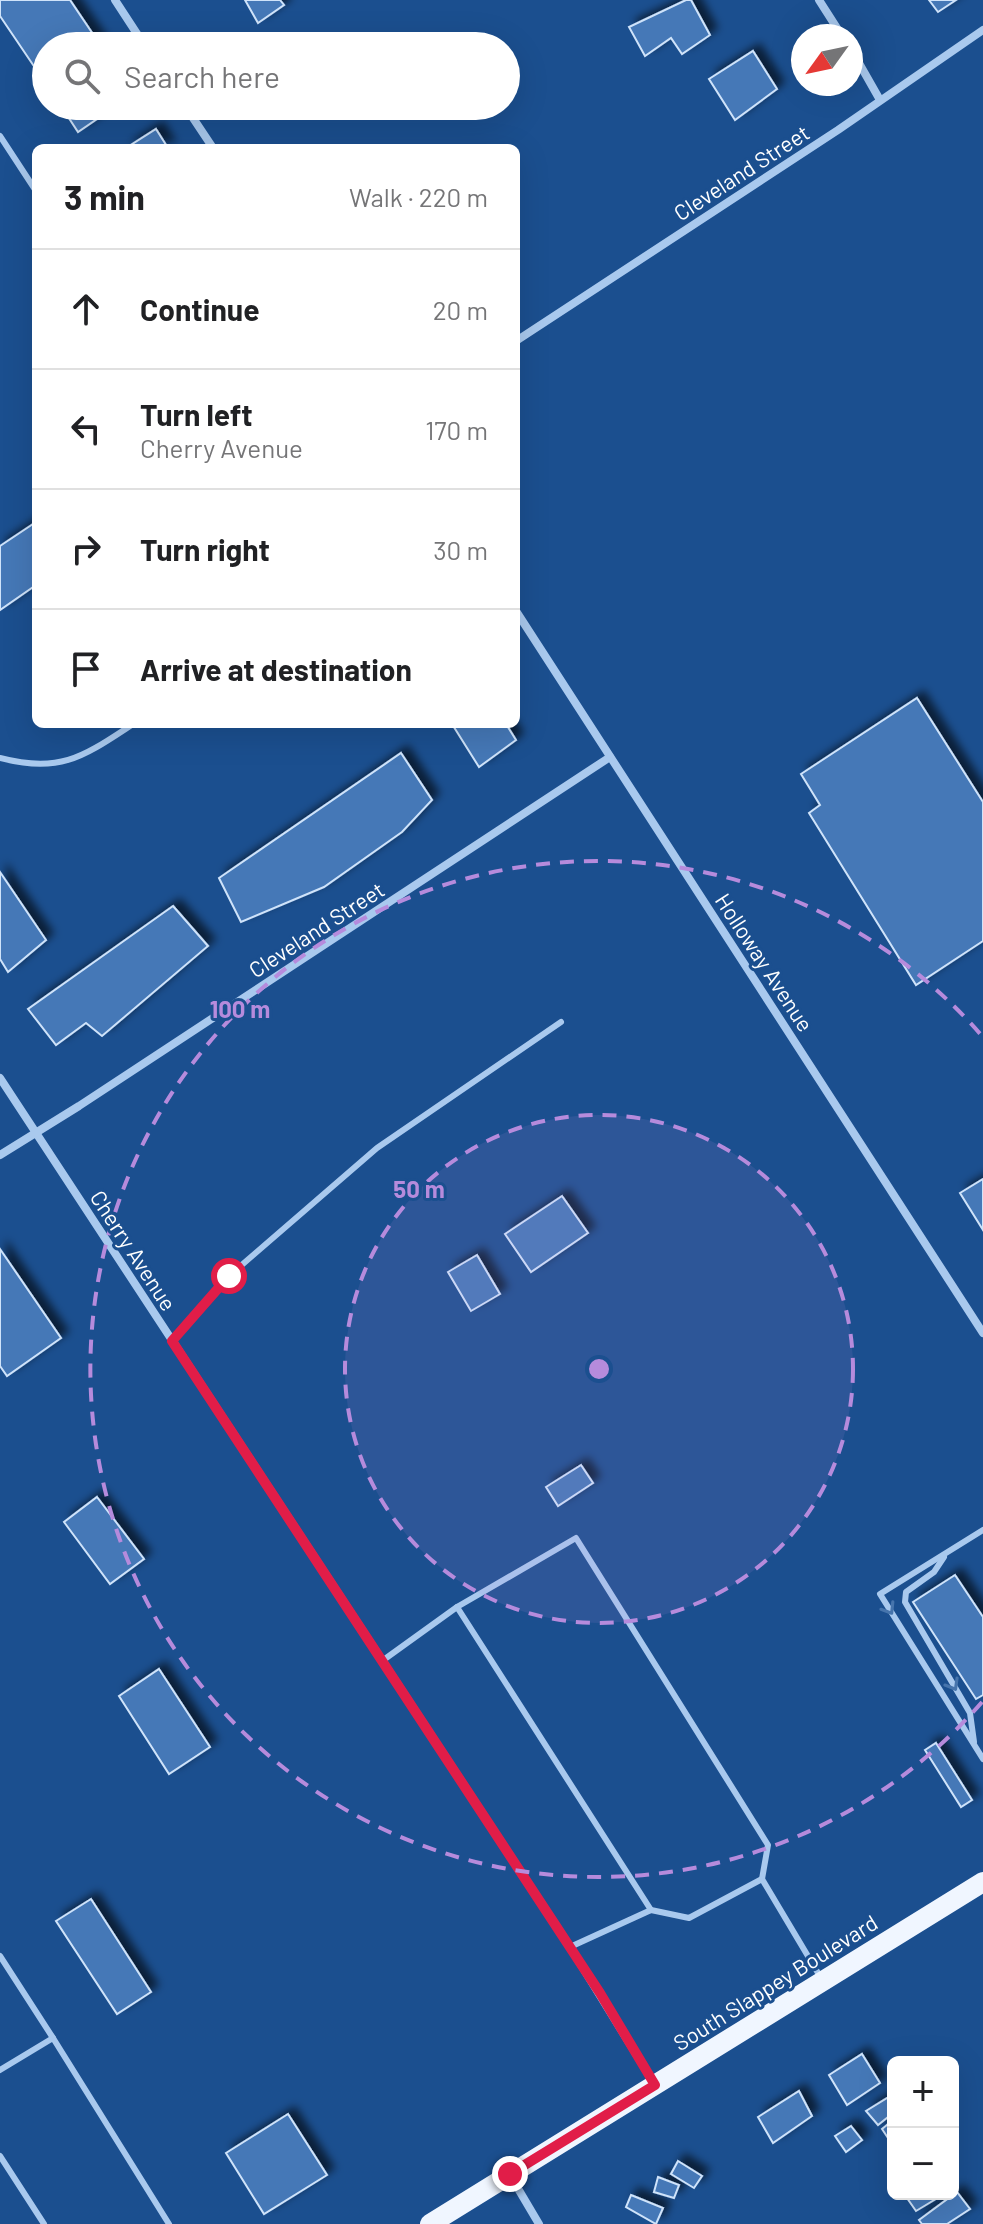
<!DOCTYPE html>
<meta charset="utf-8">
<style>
body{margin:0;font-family:Barlow,sans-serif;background:#f2f2f2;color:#202124}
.controls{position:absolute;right:24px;bottom:24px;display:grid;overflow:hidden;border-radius:12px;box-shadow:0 8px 32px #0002}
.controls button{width:72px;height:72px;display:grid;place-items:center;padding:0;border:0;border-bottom:2px solid #e0e0e0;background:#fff;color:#202124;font:40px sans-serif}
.compass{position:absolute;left:791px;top:24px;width:72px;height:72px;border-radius:50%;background:#fff;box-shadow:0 8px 32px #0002;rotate:237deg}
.stop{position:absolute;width:24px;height:24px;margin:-18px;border:6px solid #e11d48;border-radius:50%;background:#fff}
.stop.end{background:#e11d48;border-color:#fff;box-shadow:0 2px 8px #0008}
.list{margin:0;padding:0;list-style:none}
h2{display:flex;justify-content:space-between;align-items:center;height:104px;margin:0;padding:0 32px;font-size:34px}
h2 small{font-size:26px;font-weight:400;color:#757577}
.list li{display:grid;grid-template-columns:52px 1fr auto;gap:24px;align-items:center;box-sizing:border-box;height:120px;padding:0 32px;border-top:2px solid #e0e0e0}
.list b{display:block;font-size:30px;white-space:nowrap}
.list p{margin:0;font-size:26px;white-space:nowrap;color:#757577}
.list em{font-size:26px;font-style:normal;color:#757577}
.icon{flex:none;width:44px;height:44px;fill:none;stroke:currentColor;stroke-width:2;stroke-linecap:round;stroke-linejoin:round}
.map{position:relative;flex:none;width:983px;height:2224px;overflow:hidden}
.search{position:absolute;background:#fff;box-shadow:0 8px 32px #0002;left:32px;top:32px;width:488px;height:88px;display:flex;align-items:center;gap:20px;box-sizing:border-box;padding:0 28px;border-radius:44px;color:#757577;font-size:30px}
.panel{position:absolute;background:#fff;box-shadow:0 8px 32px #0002;left:32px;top:144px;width:488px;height:584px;border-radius:12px}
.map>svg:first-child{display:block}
.building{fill:#4478b7;stroke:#cfe3fa;stroke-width:2;filter:url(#shadow)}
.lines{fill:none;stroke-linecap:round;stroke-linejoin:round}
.lane{stroke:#a9c9ee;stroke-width:6}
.street{stroke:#a9c9ee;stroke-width:8}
.primary{stroke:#f0f6ff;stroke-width:20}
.oneway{stroke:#4674ac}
.route{stroke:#e11d48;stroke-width:10}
.ring{fill:none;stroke:#b68bdc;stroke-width:4;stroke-dasharray:14 10}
.labels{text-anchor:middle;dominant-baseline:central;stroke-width:6;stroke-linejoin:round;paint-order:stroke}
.street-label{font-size:22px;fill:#fff;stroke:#1b4f8f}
.centre{fill:#b68bdc;stroke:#1b4f8f;stroke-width:4}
.ring-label{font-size:24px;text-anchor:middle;font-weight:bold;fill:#b68bdc;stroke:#1b4f8f;stroke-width:6;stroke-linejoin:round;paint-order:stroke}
</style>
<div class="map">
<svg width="983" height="2224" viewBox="0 0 983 2224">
<defs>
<filter id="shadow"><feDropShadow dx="7" dy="-7" stdDeviation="4" flood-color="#0009"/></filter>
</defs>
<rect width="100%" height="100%" fill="#1b4f8f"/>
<!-- building -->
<g class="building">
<polygon points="0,0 70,0 101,46 46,46 46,84 0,16"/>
<polygon points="245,0 280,0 284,5 258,23"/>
<polygon points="686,0 691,0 710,35 682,54 671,38 645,56 629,27"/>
<polygon points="929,0 956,0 938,12"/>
<polygon points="753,51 777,89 735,120 709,79"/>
<polygon points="61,106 116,106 78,132"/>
<polygon points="156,129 168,148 126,148"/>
<polygon points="36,522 36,585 0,610 0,546"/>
<polygon points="917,698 983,802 983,941 916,985 809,813 820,805 801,774"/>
<polygon points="452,724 506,724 516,740 479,767"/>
<polygon points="401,753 432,800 402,832 324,887 241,922 219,878"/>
<polygon points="0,872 46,940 8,972 0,959"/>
<polygon points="173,906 208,946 102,1036 86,1023 56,1045 28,1009"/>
<polygon points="983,1179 983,1230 960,1193"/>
<polygon points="562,1196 588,1233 531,1272 505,1234"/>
<polygon points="0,1249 61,1338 7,1376 0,1366"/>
<polygon points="477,1255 500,1294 471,1311 448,1272"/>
<polygon points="581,1465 593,1483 558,1506 546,1487"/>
<polygon points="97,1497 144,1559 110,1584 64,1522"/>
<polygon points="955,1575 983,1617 983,1695 976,1699 913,1602"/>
<polygon points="159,1669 210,1747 169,1774 119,1696"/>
<polygon points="936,1743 972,1800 961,1807 925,1750"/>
<polygon points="91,1899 151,1992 117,2014 56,1921"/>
<polygon points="862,2054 880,2083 847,2105 829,2075"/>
<polygon points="799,2091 812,2116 773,2143 758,2117"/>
<polygon points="892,2095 893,2113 878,2125 866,2111"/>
<polygon points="288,2114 327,2175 264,2214 226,2153"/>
<polygon points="893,2120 893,2143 892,2144 882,2129"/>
<polygon points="851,2126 862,2140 846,2152 835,2136"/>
<polygon points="678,2161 702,2176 694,2188 671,2174"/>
<polygon points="658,2177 679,2185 674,2198 654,2192"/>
<polygon points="957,2192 970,2209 947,2224 922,2224 919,2220"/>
<polygon points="913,2194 944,2194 916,2211 907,2198"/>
<polygon points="631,2195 663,2208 656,2224 626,2207"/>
</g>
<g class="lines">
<!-- lane -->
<g class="lane">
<polyline points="0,136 36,191"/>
<path d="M 0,758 C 61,774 84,756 133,724"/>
<polyline points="172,1341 229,1276 377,1148 561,1022"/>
<polyline points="983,1530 880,1594 983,1759"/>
<polyline points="944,1557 934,1572 906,1592 905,1602 970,1713 974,1742"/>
<polyline points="457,1607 576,1538 768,1845 762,1879"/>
<polyline points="382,1661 457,1607 651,1910"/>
<polyline points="570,1947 651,1910 689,1918 762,1879 821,1978"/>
<polyline points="0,1956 53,2038"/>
<polyline points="0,2070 53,2038 169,2224"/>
<polyline points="0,2156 44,2224"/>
</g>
<!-- street -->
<g class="street">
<polyline points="115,0 145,46"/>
<polyline points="819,0 842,36"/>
<polyline points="851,49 880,100"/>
<polyline points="185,106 213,148"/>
<polyline points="516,341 838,130 983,30"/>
<polyline points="516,611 983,1333"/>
<polyline points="0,1078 570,1947 654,2083"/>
<polyline points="0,1155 79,1106 610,757"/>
<polyline points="510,2175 539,2224"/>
</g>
<!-- primary -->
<polyline class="primary" points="430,2224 983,1882"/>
</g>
<!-- one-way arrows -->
<defs><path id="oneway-chevron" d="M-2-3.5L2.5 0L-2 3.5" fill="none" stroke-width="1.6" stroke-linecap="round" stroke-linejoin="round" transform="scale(2)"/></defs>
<g class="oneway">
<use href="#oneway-chevron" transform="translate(889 1609) rotate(58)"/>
<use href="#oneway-chevron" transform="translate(953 1685) rotate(60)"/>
</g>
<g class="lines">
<!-- route -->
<polyline class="route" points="229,1276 172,1341 600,1993 655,2085 510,2174"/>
</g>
<!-- distance rings -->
<circle cx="599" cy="1369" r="254" fill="#b68bdc" fill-opacity=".12"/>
<g class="ring">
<circle cx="599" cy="1369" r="254"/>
<path d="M982 1702A508 508 0 1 1 982 1036"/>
</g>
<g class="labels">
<!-- street labels -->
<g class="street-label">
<text transform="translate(741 172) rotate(-33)">Cleveland Street</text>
<text transform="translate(316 929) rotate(-33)">Cleveland Street</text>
<text transform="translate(765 962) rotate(57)">Holloway Avenue</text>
<text transform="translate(134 1250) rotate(57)">Cherry Avenue</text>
<text transform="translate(775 1982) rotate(-32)">South Slappey Boulevard</text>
</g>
</g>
<circle cx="599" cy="1369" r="12" class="centre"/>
<g class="ring-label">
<text x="240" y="1018">100 m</text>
<text x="419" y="1198">50 m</text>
</g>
</svg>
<div class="controls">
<button>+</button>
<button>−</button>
</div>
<svg class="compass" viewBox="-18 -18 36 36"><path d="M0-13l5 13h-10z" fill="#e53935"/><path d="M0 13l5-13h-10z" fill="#757577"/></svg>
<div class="stop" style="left:229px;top:1276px"></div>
<div class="stop end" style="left:510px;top:2174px"></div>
<div class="search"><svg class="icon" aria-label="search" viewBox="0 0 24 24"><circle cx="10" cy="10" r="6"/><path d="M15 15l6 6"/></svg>Search here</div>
<section class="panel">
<h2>3 min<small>Walk · 220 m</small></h2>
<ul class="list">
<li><svg class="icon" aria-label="ahead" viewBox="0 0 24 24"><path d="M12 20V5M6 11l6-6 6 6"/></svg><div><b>Continue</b></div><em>20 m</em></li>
<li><svg class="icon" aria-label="left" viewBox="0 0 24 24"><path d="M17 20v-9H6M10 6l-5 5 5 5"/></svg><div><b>Turn left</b><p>Cherry Avenue</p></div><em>170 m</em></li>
<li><svg class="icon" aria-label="right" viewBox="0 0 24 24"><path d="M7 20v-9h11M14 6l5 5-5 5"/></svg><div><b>Turn right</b></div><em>30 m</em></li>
<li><svg class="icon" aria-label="arrive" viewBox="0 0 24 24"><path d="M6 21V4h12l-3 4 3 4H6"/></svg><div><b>Arrive at destination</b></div></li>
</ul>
</section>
</div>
